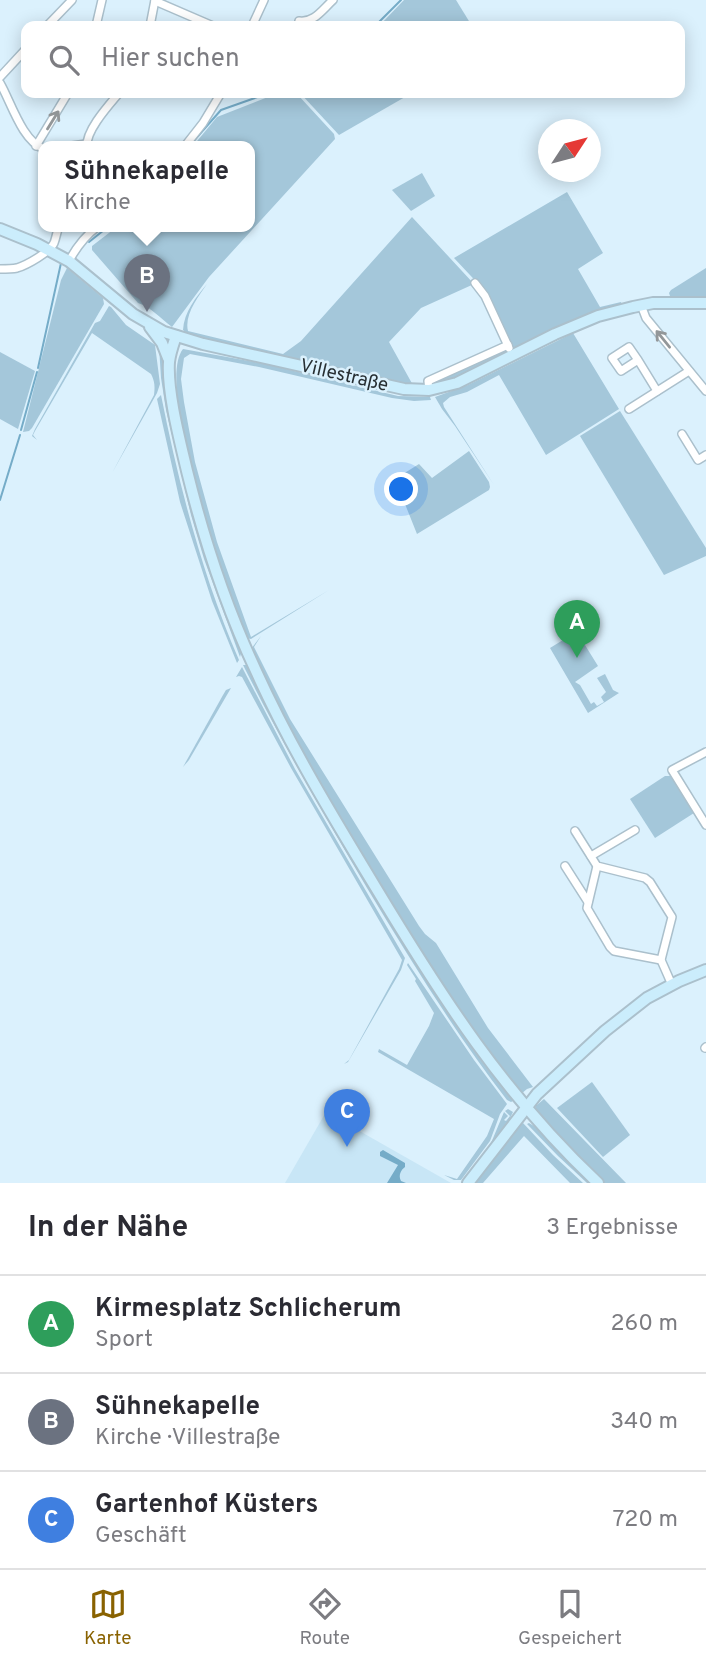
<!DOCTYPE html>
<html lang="de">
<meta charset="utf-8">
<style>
body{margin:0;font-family:Overpass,sans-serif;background:#f2f2f3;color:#2b2b33}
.compass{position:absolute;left:538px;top:119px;width:63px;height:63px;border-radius:50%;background:#fff;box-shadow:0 4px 18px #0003;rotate:54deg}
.you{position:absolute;left:402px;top:490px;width:24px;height:24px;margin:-18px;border:5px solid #fff;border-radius:50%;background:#1a73e8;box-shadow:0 0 0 10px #1a73e833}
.badge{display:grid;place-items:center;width:46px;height:46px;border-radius:50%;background:#896200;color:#fff;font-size:23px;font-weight:700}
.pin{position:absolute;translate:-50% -58px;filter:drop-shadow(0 2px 4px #0008)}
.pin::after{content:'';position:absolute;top:37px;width:24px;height:21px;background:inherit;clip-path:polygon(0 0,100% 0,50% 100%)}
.popup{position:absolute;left:38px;top:141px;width:217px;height:91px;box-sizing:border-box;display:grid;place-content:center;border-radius:14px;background:#fff;filter:drop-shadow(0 2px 5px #0005);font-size:23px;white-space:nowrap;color:#7c7c81}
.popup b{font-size:26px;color:#2b2b33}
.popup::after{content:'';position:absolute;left:50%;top:100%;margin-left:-14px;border:14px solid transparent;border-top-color:#fff}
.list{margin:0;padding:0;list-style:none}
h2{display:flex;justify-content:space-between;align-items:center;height:91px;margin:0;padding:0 28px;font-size:30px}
h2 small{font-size:23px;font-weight:400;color:#7c7c81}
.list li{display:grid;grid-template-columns:46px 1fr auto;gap:21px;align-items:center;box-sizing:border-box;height:98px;padding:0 28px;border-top:2px solid #e1e1e2}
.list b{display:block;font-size:26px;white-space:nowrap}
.list p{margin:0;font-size:23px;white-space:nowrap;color:#7c7c81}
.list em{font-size:23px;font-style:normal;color:#7c7c81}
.icon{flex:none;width:38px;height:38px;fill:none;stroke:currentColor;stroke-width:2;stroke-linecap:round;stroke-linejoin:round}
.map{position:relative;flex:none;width:706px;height:1183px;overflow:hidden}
.search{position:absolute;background:#fff;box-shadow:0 4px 18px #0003;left:21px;right:21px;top:21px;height:77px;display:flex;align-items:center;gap:18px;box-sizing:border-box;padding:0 24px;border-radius:14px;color:#7c7c81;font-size:26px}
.sheet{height:385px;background:#fff}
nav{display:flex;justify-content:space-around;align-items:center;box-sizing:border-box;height:98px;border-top:2px solid #e1e1e2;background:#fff;font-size:19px;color:#7c7c81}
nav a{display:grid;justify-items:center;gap:4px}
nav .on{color:#896200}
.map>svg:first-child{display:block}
.built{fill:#c8e6f6}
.green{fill:#a4c7da}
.water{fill:#75acc8}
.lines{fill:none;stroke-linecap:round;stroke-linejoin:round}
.stream{stroke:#75acc8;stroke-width:2}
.street-casing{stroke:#abc0cc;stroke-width:10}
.secondary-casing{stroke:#abc0cc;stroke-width:14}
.street{stroke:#fff;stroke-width:7}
.secondary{stroke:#cbedfc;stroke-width:10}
.oneway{stroke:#939799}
.labels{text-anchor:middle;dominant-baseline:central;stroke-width:5;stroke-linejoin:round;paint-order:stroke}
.street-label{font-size:19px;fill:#272f33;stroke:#dbf1fd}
</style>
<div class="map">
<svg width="706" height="1183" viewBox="0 0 706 1183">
<rect width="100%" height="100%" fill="#dbf1fd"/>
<!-- built -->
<polygon class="built" points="326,1112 451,1183 285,1183"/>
<!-- green -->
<g class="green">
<polygon points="404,0 456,0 472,26 379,26"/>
<path d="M 278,93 L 295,93 L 298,95 L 334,134 L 335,139 L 209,277 L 172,327 C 160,318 151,307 138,303 L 92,250 L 92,246 L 118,226 L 161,226 L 163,228 L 165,226 L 250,226 L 250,146 L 193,146 L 217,117 Z"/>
<polygon points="300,93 412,93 339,135"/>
<polygon points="422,173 435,196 411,211 392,190"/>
<polygon points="567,192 603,253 578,269 600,307 621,302 622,306 585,316 513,349 485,291 454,258"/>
<path d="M 412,217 L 474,284 L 421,308 L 389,342 L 414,387 L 189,335 L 183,330 C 184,312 196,297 207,284 C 198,297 184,315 188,331 L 283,354 L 301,341 Z"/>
<polygon points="67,268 103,298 104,304 32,428 29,431 23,432 61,280"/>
<path d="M 706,268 L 706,297 C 695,295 682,297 670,296 L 669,293 L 671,290 Z"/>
<path d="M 109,306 L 111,307 L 126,325 L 155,345 L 160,384 L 157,393 L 112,473 L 154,395 C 155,387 155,382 151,374 L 92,333 L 35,431 L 33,435 L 37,440 L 32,436 L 35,429 L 95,323 L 100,321 Z"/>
<polygon points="573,333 619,409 546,455 499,375 467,392 450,397 443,403 444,407 494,485 455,426 442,409 435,397 468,385"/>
<polygon points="159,346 163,352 164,372 242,650 240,657 204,559 191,515 166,410 161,378"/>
<path d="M 183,349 L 265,364 L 398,396 L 430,397 L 431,400 L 414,401 L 392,398 L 259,367 L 190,354 L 184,358 L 181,379 L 184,402 L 195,462 L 217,542 L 251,637 L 329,590 L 251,639 L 246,638 C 228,593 154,385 183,349 Z"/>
<polygon points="503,350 505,351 506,354 461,377 431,386 432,382"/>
<polygon points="0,352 35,371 18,429 0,419"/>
<path d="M 161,395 C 179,485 202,575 239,660 L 237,663 L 212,601 L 180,502 L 157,399 Z"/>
<polygon points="620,411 706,548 706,556 664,575 580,436"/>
<polygon points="469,451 489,482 490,487 489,490 417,534 395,479 419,464 432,478"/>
<polygon points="576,632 580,632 582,634 580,637 598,666 575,682 580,685 591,704 594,702 597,706 604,702 601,697 606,692 597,678 605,674 613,690 619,693 588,713 550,648"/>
<polygon points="261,636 254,647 290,719 419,926 425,934 436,943 488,1028 533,1087 527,1089 521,1094 476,1037 428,965 325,794 294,737 251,649"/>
<path d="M 243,665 L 248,665 L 444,1004 L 483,1063 L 513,1101 L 511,1102 L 507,1100 C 455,1033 411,961 367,888 C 324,815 281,741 243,665 Z"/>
<polygon points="242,667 295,769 405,958 401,970 348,1062 344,1064 349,1060 399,969 402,960 291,768 242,677 239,676 236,677"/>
<polygon points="231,688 189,760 183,767 223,695 226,690"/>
<polygon points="665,776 671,776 694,813 655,838 630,799"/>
<polygon points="408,963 474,1060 507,1104 500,1114 490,1141 461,1180 454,1180 444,1175 457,1179 487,1136 494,1119 378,1052 379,1049 407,1065 429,1026 434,1013 415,981 416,979 407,965"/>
<polygon points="592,1082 630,1135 603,1157 557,1108"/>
<polygon points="544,1099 626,1183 603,1183 538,1114 536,1110 536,1104 537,1105"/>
<polygon points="508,1109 513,1112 505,1128 464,1180 491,1143 504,1112 508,1116 504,1120 506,1121 510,1116 505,1111"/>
<polygon points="523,1123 553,1155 583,1183 570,1183 524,1136 483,1183 472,1183 520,1125"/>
<polygon points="529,1123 534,1126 569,1162 592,1183 587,1183 558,1156 527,1124"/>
</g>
<!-- water -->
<path class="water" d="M 383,1150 L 405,1163 L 405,1167 C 401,1170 398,1175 401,1181 L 406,1183 L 387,1183 L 398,1165 L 380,1156 L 380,1152 Z"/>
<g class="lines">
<!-- stream -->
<g class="stream">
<polyline points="375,26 401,0"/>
<polyline points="190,145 221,110 269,93"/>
<polyline points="89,242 109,226"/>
<polyline points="38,368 61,263"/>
<polyline points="21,430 37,372"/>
<polyline points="0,500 20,435"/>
</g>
<!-- street casing -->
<g class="street-casing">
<g id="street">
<polyline points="155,1 213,26"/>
<path d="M 299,21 C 314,23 322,10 333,0"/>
<polyline points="47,26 72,0"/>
<polyline points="96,26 102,0"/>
<polyline points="150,26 155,0"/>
<polyline points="252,26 264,0"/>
<polyline points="0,77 26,49"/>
<path d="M 0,83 C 11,102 22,141 44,149"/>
<polyline points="36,146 68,93"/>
<polyline points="72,146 86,144"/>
<path d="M 87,146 C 86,130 109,105 119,93"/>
<polyline points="185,146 203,123 221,93"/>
<path d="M 69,261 C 77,246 85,236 98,226"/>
<path d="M 0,269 C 6,269 12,269 17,268 C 27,265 50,252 54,243 C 56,238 57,231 59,226"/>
<polyline points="475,283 485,296 509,348"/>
<polyline points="641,305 646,318 706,391"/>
<polyline points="638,360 629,347 612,358 621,371 638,360 657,391"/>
<polyline points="429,390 428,381 508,345"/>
<polyline points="629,409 689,371"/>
<polyline points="682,434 698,460 706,455"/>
<polyline points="706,752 672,770 706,825"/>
<polyline points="575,831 597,866 645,878 650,882 672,917 661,960 672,985"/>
<polyline points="591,856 635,830"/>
<polyline points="565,866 588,902"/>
<polyline points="597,866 587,908 610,947 614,951 661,960"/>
<polyline points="705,1048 706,1047"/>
</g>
</g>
<!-- secondary casing -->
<g class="secondary-casing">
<g id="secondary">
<polyline points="0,229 37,244 69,261 133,314 164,332 203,344 404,389 429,390 457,383 555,334 598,316 633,307 653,303 706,303"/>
<polyline points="150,327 162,343 168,358"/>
<path d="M 176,336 C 173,345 170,353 169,362 C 167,392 180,441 187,471 C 204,540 226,607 256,671 C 290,746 333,817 376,888 C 441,996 505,1096 598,1183"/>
<polyline points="468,1183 537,1094 605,1031 647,998 679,981 706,970"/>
</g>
</g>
<!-- street -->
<use href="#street" class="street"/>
<!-- secondary -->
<use href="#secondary" class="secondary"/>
</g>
<!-- one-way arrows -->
<defs><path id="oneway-shaft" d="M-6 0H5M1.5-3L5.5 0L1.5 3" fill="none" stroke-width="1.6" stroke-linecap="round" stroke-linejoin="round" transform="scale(1.75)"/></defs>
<g class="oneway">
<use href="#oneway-shaft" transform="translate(53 120) rotate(-58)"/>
<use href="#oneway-shaft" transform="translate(663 339) rotate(-129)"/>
</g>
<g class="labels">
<!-- street labels -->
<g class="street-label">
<text transform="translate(344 376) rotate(13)">Villestraße</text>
</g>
</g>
</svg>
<svg class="compass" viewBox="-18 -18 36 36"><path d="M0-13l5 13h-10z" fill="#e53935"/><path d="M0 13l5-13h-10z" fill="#7c7c81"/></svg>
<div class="you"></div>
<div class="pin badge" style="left:577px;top:658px;background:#2e9e5b">A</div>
<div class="pin badge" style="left:147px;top:312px;background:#6b7280">B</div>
<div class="popup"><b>Sühnekapelle</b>Kirche</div>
<div class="pin badge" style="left:347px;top:1147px;background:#3f7fe0">C</div>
<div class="search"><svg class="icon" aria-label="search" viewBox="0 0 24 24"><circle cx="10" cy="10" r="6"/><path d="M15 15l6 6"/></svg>Hier suchen</div>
</div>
<section class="sheet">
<h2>In der Nähe<small>3 Ergebnisse</small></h2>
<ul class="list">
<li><span class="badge" style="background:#2e9e5b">A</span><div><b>Kirmesplatz Schlicherum</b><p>Sport</p></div><em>260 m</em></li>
<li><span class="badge" style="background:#6b7280">B</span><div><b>Sühnekapelle</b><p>Kirche · Villestraße</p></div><em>340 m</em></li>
<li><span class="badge" style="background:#3f7fe0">C</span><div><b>Gartenhof Küsters</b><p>Geschäft</p></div><em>720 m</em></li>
</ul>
</section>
<nav>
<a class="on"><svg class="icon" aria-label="map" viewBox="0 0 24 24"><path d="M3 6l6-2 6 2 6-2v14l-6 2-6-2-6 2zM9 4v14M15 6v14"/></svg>Karte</a>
<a><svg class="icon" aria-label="directions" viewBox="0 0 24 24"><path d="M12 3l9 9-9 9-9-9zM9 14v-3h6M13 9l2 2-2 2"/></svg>Route</a>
<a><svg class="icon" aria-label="saved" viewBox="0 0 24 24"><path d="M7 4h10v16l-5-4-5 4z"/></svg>Gespeichert</a>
</nav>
